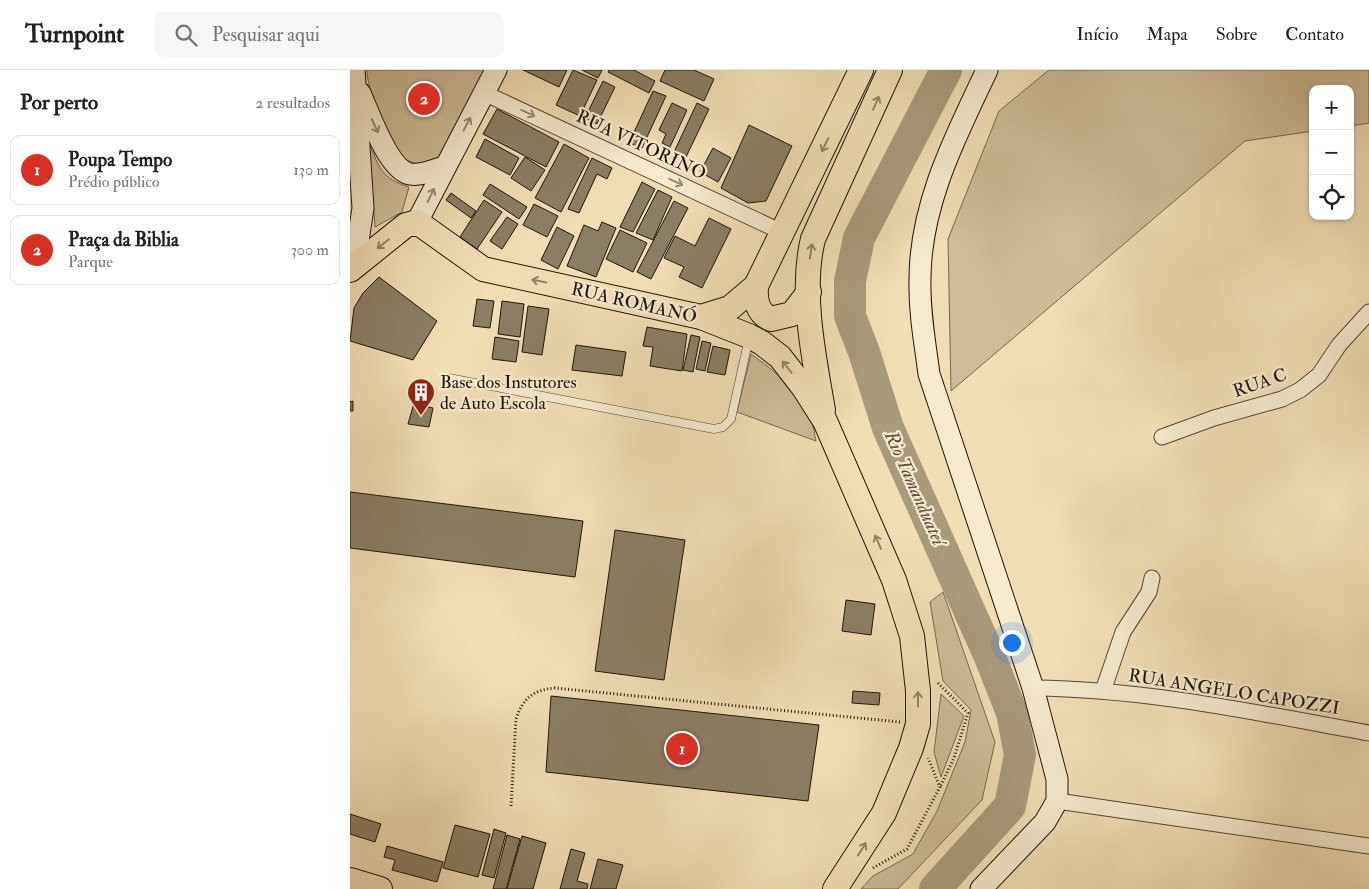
<!DOCTYPE html>
<html lang="pt">
<meta charset="utf-8">
<style>
body{margin:0;font-family:"IM FELL Double Pica",serif;background:#f6f6f6;color:#202124}
.controls{position:absolute;right:15px;top:15px;display:grid;overflow:hidden;border-radius:10px;box-shadow:0 1px 4px #0004}
.controls button{width:45px;height:45px;display:grid;place-items:center;padding:0;border:0;border-bottom:1px solid #e0e0e0;background:#fff;color:#202124;font:25px sans-serif}
.you{position:absolute;left:661px;top:572px;width:18px;height:18px;margin:-12px;border:4px solid #fff;border-radius:50%;background:#1a73e8;box-shadow:0 0 0 8px #1a73e833}
.badge{display:grid;place-items:center;width:32px;height:32px;border-radius:50%;background:#d93025;color:#fff;font-size:16px;font-weight:700}
.pin{position:absolute;translate:-50% -50%;border:2px solid #fff;box-shadow:0 1px 5px #0006}
.list{margin:0;padding:0;list-style:none}
h2{display:flex;justify-content:space-between;align-items:center;height:65px;margin:0;padding:0 20px;font-size:21px}
h2 small{font-size:16px;font-weight:400;color:#757577}
.list li{display:grid;grid-template-columns:32px 1fr auto;gap:15px;align-items:center;box-sizing:border-box;height:70px;margin:0 10px 10px;padding:0 10px;border:1px solid #e0e0e0;border-radius:10px}
.list b{display:block;font-size:19px;white-space:nowrap}
.list p{margin:0;font-size:16px;white-space:nowrap;color:#757577}
.list em{font-size:16px;font-style:normal;color:#757577}
.icon{flex:none;width:28px;height:28px;fill:none;stroke:currentColor;stroke-width:2;stroke-linecap:round;stroke-linejoin:round}
.map{position:relative;flex:none;width:1019px;height:819px;overflow:hidden}
header{display:flex;align-items:center;gap:30px;box-sizing:border-box;height:70px;padding:0 25px;background:#fff;border-bottom:1px solid #e0e0e0}
header strong{font-size:24px}
nav{display:flex;gap:28px;margin-inline-start:auto;font-size:18px}
.search{width:350px;height:45px;background:#f6f6f6;display:flex;align-items:center;gap:12px;box-sizing:border-box;padding:0 18px;border-radius:10px;color:#757577;font-size:19px}
main{display:flex}
aside{flex:1;background:#fff}
.map>svg:first-child{display:block}
.green{fill:#cebc98;stroke:#766852}
.lines{fill:none;stroke-linecap:round;stroke-linejoin:round}
.river{stroke:#aa9a7c;stroke-width:32}
.building{fill:#8c7e64;stroke:#1d150c}
.lane-casing{stroke:#524736;stroke-width:9}
.street-casing{stroke:#524736;stroke-width:17}
.secondary-casing{stroke:#1d150c;stroke-width:23}
.primary-casing{stroke:#1d150c;stroke-width:26}
.path{stroke:#1d150c;stroke-width:3;stroke-dasharray:1 2.5;stroke-linecap:butt}
.lane{stroke:#f7eacf;stroke-width:8}
.street{stroke:#f7eacf;stroke-width:15}
.secondary{stroke:#f7eacf;stroke-width:21}
.primary{stroke:#f2deb5;stroke-width:24}
.oneway{stroke:#928469}
.oneway2{stroke:#958a77}
.labels{text-anchor:middle;dominant-baseline:central;stroke-width:4.5;stroke-linejoin:round;paint-order:stroke}
.street-label{font-size:18px;fill:#1d150c;stroke:#f7eacf}
.poi-label{font-size:18px;fill:#1d150c;stroke:#f7eacf;text-anchor:start}
.water-label{font-size:19px;font-style:italic;fill:#5c513e;stroke:#f7eacf}
</style>
<header>
<strong>Turnpoint</strong>
<div class="search"><svg class="icon" aria-label="search" viewBox="0 0 24 24"><circle cx="10" cy="10" r="6"/><path d="M15 15l6 6"/></svg>Pesquisar aqui</div>
<nav><a>Início</a><a>Mapa</a><a>Sobre</a><a>Contato</a></nav>
</header>
<main>
<aside>
<h2>Por perto<small>2 resultados</small></h2>
<ul class="list">
<li><span class="badge">1</span><div><b>Poupa Tempo</b><p>Prédio público</p></div><em>130 m</em></li>
<li><span class="badge">2</span><div><b>Praça da Biblia</b><p>Parque</p></div><em>300 m</em></li>
</ul>
</aside>
<div class="map">
<svg width="1019" height="819" viewBox="0 0 1019 819">
<rect width="100%" height="100%" fill="#f2deb5"/>
<filter id="stains"><feTurbulence type="fractalNoise" baseFrequency=".004" numOctaves="4"/><feColorMatrix values="0 0 0 0 .2 0 0 0 0 .09 0 0 0 0 .02 0 0 0 .5 -.17"/></filter>
<radialGradient id="worn" r=".72"><stop offset=".6" stop-color="#630" stop-opacity="0"/><stop offset="1" stop-color="#630" stop-opacity=".3"/></radialGradient>
<!-- green -->
<g class="green">
<path d="M 17,0 L 139,0 C 127,23 104,78 85,92 C 76,98 58,93 50,85 C 39,71 16,17 17,0 Z"/>
<polygon points="699,0 1019,0 1019,53 1000,56 1000,19 963,19 963,61 895,71 601,321 598,169 649,41"/>
<path d="M 19,73 C 30,99 31,108 59,117 L 52,142 L 25,157 Z"/>
<path d="M 401,284 C 422,299 453,323 461,348 C 464,356 464,364 466,371 L 387,342 Z"/>
<polygon points="593,522 645,672 632,730 548,819 511,819 523,806 563,784 587,741 615,672 621,640 593,611 580,532"/>
<polygon points="591,624 614,646 591,707 584,682"/>
</g>
<g class="lines">
<!-- river -->
<polyline class="river" points="585,819 660,736 670,685 662,643 640,587 538,358 514,282 500,246 500,211 509,168 596,0"/>
</g>
<!-- building -->
<g class="building">
<polygon points="173,0 217,0 209,17"/>
<polygon points="223,0 247,10 230,46 206,35"/>
<polygon points="232,0 252,0 248,8"/>
<polygon points="259,0 284,0 305,11 299,23 258,2"/>
<polygon points="315,0 344,0 364,9 354,31 310,11"/>
<polygon points="253,11 265,17 247,54 235,48"/>
<polygon points="303,21 316,26 292,78 279,73"/>
<polygon points="322,33 337,40 320,77 312,73 316,64 309,60"/>
<polygon points="347,33 359,39 336,87 324,82"/>
<polygon points="147,39 209,72 196,97 133,64"/>
<polygon points="399,55 442,76 416,131 398,133 371,118"/>
<polygon points="135,69 169,88 160,105 126,87"/>
<polygon points="214,74 239,88 211,142 185,128"/>
<polygon points="363,78 381,88 368,112 350,102"/>
<polygon points="175,87 195,100 181,121 161,108"/>
<polygon points="242,88 262,98 257,109 247,104 229,143 218,139"/>
<polygon points="292,112 305,119 283,162 270,157"/>
<polygon points="140,114 177,137 169,149 133,125"/>
<polygon points="308,120 322,127 303,170 286,163"/>
<polygon points="101,123 126,141 121,148 96,130"/>
<polygon points="134,130 152,142 127,179 110,167"/>
<polygon points="324,131 338,138 301,209 287,202"/>
<polygon points="184,134 208,146 197,167 173,155"/>
<polygon points="157,147 168,154 152,179 140,171"/>
<polygon points="359,148 381,159 352,218 329,207 334,197 314,188 325,166 345,176"/>
<polygon points="252,152 266,158 246,207 217,196 234,155 248,161"/>
<polygon points="207,157 224,166 208,199 191,190"/>
<polygon points="270,160 297,173 283,202 256,189"/>
<polygon points="29,207 87,251 63,290 0,271 4,238 13,223"/>
<polygon points="127,229 144,231 140,258 123,256"/>
<polygon points="152,231 174,234 170,267 148,264"/>
<polygon points="178,236 199,239 192,285 172,282"/>
<polygon points="297,257 337,264 332,301 300,296 303,277 293,276"/>
<polygon points="341,265 350,267 343,302 333,300"/>
<polygon points="145,267 169,271 166,292 142,289"/>
<polygon points="352,271 361,273 355,301 346,299"/>
<polygon points="226,275 276,282 272,306 222,300"/>
<polygon points="363,276 380,280 375,305 357,302"/>
<polygon points="3,331 3,341 0,341 0,332"/>
<polygon points="64,333 83,338 79,357 58,354"/>
<polygon points="0,422 233,451 225,507 0,478"/>
<polygon points="265,460 335,470 314,610 245,601"/>
<polygon points="496,530 525,534 521,565 492,561"/>
<polygon points="503,621 530,623 529,635 502,633"/>
<polygon points="201,626 469,655 458,731 196,702"/>
<polygon points="0,744 31,754 25,772 0,764"/>
<polygon points="105,755 140,764 128,807 93,798"/>
<polygon points="144,759 156,763 144,808 132,805"/>
<polygon points="157,765 170,769 156,819 143,819"/>
<polygon points="172,766 196,773 183,819 157,819"/>
<polygon points="37,776 93,792 87,812 42,800 45,790 34,787"/>
<polygon points="221,779 235,783 227,811 238,814 237,819 210,819"/>
<polygon points="248,789 273,795 266,819 240,819"/>
</g>
<g class="lines">
<!-- lane casing -->
<g class="lane-casing">
<polyline id="lane" points="99,308 364,359 373,357 381,349 399,268"/>
</g>
<!-- street casing -->
<g class="street-casing">
<g id="street">
<polyline points="134,23 432,162"/>
<polyline points="812,367 864,348 932,329 950,320 969,305 989,275 1019,242"/>
<path d="M 683,618 C 796,619 908,643 1019,663"/>
<polyline points="753,621 773,562 799,522 802,508"/>
<polyline points="707,731 1019,776"/>
</g>
</g>
<!-- secondary casing -->
<g class="secondary-casing">
<g id="secondary">
<path d="M 10,23 C 19,43 38,100 60,104 C 71,106 84,100 94,97"/>
<polyline points="67,152 146,0"/>
<polyline points="0,190 8,171 13,138 4,0"/>
<path d="M 631,819 L 695,752 L 707,731 L 707,709 L 683,618 L 579,304 C 575,273 569,241 570,209 C 570,134 606,66 637,0"/>
</g>
</g>
<!-- primary casing -->
<g class="primary-casing">
<g id="primary">
<polyline points="0,200 56,155 67,152 133,199 351,247 399,266 412,273 430,287 454,318 475,351 544,510 562,566 568,621 568,654 561,678 534,743 485,819"/>
<path d="M 406,216 C 405,230 407,243 421,249 L 442,244 L 459,222"/>
<polyline points="351,247 380,238 406,216 511,0"/>
<path d="M 473,340 C 464,288 450,221 463,169 L 540,0"/>
<polyline points="0,810 30,819"/>
</g>
</g>
<!-- path -->
<g class="path">
<polyline points="588,613 618,643 604,688 590,717"/>
<path d="M 161,736 L 166,649 C 173,628 183,620 205,618 L 550,652"/>
<polyline points="523,798 557,779 590,717 578,688"/>
</g>
<!-- lane -->
<use href="#lane" class="lane"/>
<!-- street -->
<use href="#street" class="street"/>
<!-- secondary -->
<use href="#secondary" class="secondary"/>
<!-- primary -->
<use href="#primary" class="primary"/>
</g>
<!-- one-way arrows -->
<defs><path id="oneway-shaft" d="M-6 0H5M1.5-3L5.5 0L1.5 3" fill="none" stroke-width="1.6" stroke-linecap="round" stroke-linejoin="round" transform="scale(1.25)"/></defs>
<g class="oneway">
<use href="#oneway-shaft" transform="translate(526 33) rotate(-66)"/>
<use href="#oneway-shaft" transform="translate(475 75) rotate(116)"/>
<use href="#oneway-shaft" transform="translate(33 174) rotate(141)"/>
<use href="#oneway-shaft" transform="translate(461 181) rotate(-81)"/>
<use href="#oneway-shaft" transform="translate(189 211) rotate(-168)"/>
<use href="#oneway-shaft" transform="translate(437 297) rotate(-128)"/>
<use href="#oneway-shaft" transform="translate(528 472) rotate(-114)"/>
<use href="#oneway-shaft" transform="translate(568 629) rotate(-90)"/>
<use href="#oneway-shaft" transform="translate(512 779) rotate(-58)"/>
</g>
<g class="oneway2">
<use href="#oneway-shaft" transform="translate(178 43) rotate(25)"/>
<use href="#oneway-shaft" transform="translate(117 54) rotate(-62)"/>
<use href="#oneway-shaft" transform="translate(25 56) rotate(65)"/>
<use href="#oneway-shaft" transform="translate(326 112) rotate(25)"/>
<use href="#oneway-shaft" transform="translate(81 125) rotate(-64)"/>
</g>
<!-- icons -->
<defs>
<g id="building-pin" transform="scale(1.4375)"><path d="M0 17L-7.5 6A9.5 9.5 0 1 1 7.5 6Z" fill="#8f2418" stroke="#f7eacf"/><path d="M-4-6H4V6H1V3H-1V6H-4ZM-2.5-4.3h1.7v1.8h-1.7ZM.8-4.3h1.7v1.8H.8ZM-2.5-1h1.7V.8h-1.7ZM.8-1h1.7V.8H.8Z" fill="#fff"/></g>
</defs>
<g fill-rule="evenodd">
<use href="#building-pin" x="71" y="322"/>
</g>
<g class="labels">
<!-- street labels -->
<g class="street-label">
<text transform="translate(291 75) rotate(25)">RUA VITORINO</text>
<text transform="translate(284 233) rotate(13)">RUA ROMANÓ</text>
<text transform="translate(910 313) rotate(-19)">RUA C</text>
<text transform="translate(884 622) rotate(9)">RUA ANGELO CAPOZZI</text>
</g>
<!-- poi labels -->
<g class="poi-label">
<text x="90" y="312">Base dos Instutores<tspan x="90" dy="21">de Auto Escola</tspan></text>
</g>
<!-- water labels -->
<g class="water-label">
<text transform="translate(565 418) rotate(66)">Rio Tamanduateí</text>
</g>
</g>
<rect width="100%" height="100%" filter="url(#stains)"/>
<rect width="100%" height="100%" fill="url(#worn)"/>
</svg>
<div class="controls">
<button>+</button>
<button>−</button>
<button><svg class="icon" aria-label="locate" viewBox="0 0 24 24"><circle cx="12" cy="12" r="6"/><path d="M12 2v4M12 18v4M2 12h4M18 12h4"/></svg></button>
</div>
<div class="you"></div>
<div class="pin badge" style="left:332px;top:679px">1</div>
<div class="pin badge" style="left:74px;top:29px">2</div>
</div>
</main>
